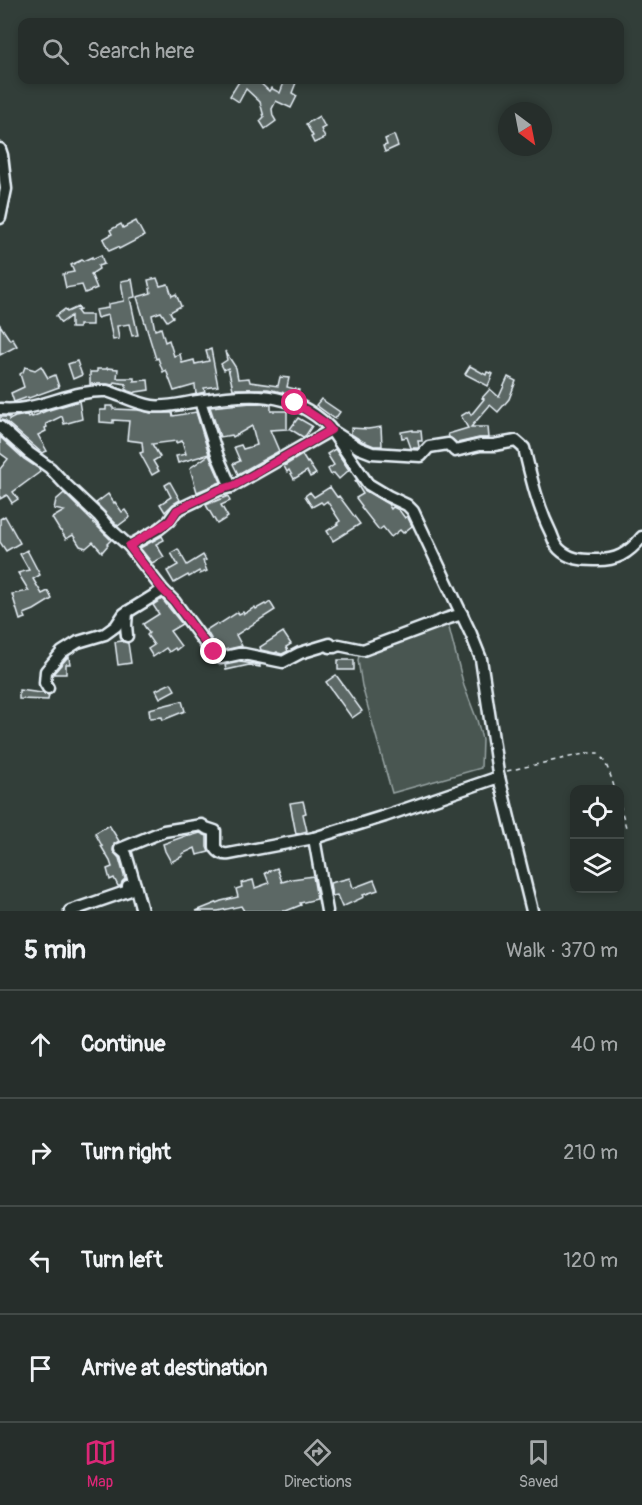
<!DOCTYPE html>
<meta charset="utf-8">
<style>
body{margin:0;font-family:Pangolin,sans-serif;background:#2e3633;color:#f1f3f6}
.controls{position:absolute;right:18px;bottom:18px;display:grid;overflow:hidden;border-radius:12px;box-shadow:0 3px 9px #0003}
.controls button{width:54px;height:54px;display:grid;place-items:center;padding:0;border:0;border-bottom:2px solid #424a47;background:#262e2b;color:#f1f3f6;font:30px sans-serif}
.compass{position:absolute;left:498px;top:102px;width:54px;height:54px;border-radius:50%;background:#262e2b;box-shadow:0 3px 9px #0003;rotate:148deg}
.stop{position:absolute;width:18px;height:18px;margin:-14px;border:4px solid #db2777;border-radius:50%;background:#fff}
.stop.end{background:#db2777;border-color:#fff;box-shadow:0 2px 6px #0008}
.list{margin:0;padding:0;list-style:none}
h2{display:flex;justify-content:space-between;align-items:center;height:78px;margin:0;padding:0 24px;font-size:26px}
h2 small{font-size:20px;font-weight:400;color:#a4a8a9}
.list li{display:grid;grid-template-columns:39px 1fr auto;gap:18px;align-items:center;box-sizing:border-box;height:108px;padding:0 24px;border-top:2px solid #424a47}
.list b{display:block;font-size:22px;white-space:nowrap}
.list em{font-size:20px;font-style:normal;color:#a4a8a9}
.icon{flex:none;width:33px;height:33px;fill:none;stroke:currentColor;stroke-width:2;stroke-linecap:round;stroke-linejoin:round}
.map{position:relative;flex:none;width:642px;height:911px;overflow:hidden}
.search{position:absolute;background:#262e2b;box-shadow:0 3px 9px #0003;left:18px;right:18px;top:18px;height:66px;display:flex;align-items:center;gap:15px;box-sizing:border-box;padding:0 21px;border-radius:12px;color:#a4a8a9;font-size:22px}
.sheet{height:510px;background:#262e2b}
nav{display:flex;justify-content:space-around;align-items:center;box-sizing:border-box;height:84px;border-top:2px solid #424a47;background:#262e2b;font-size:16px;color:#a4a8a9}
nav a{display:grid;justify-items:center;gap:3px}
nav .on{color:#db2777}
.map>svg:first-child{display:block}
.green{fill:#495651;stroke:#98a4a4;stroke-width:1.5}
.building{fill:#5c6865;stroke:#e8f1f8;stroke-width:1.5}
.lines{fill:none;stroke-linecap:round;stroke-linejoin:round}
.minor-casing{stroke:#e8f1f8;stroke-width:15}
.path{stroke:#e8f1f8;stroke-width:1.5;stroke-dasharray:4.5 4.5;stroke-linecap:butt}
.minor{stroke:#26332d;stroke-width:10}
.route{stroke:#db2777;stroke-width:8}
</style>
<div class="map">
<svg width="642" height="911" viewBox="0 0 642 911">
<rect width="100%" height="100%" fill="#323e39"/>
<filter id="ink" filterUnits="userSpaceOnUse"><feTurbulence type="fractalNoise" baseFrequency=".0167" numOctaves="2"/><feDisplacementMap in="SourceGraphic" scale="12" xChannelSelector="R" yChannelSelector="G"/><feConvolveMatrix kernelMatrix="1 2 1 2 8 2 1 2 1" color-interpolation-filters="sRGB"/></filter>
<g filter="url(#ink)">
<!-- green -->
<polygon class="green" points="448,624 464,686 477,720 482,739 481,768 392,793 362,686 358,660 359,656"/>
<!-- building -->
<g class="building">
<polygon points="240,80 257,80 269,91 271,88 280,93 285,80 297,80 292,93 297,96 291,108 276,101 272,109 273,116 276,121 265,129 260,121 264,117 260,102 246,89 239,102 230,96"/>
<polygon points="319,116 325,127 321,129 325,138 314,143 311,137 313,136 306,124"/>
<polygon points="394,135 398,146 385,152 383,146 387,145 385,139"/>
<polygon points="136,221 144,236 119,249 118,247 109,251 103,239 112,234 110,230 121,224 123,228"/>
<polygon points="101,255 104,264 98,266 99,269 91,274 97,288 85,293 82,285 66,288 63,274 74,272 71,265 82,260 83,261 92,257 92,259"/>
<polygon points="157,278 160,286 168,284 172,296 176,294 181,306 170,312 173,317 167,321 161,312 152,315 155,330 161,328 165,342 169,340 174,356 180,354 182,363 194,360 195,364 209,361 206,351 211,349 218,386 204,388 205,392 196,394 195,385 174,391 166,370 163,372 158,358 156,359 137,297 151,293 148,280"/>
<polygon points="132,279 135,297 130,298 138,335 132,336 129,324 117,326 119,339 113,340 108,315 97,318 95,310 108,308 108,304 124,301 121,281"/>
<polygon points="78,307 80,310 77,311 80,315 92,315 92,325 79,325 79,328 71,328 71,316 61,323 56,316 65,309 67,312"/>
<polygon points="0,325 10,340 12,338 17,346 0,355"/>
<polygon points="225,351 236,368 238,379 249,378 250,382 278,386 280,377 289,378 287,387 299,390 297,397 285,393 268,389 233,389 228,368 224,370 221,364 227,360"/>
<polygon points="77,361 82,375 73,379 68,364"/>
<polygon points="41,366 48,378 55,375 59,387 29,398 28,397 14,402 11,393 24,387 20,374 23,372 25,367 35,370"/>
<polygon points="470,366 486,375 487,372 493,374 488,386 465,374"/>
<polygon points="107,368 118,369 117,378 134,378 134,381 148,380 149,390 136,392 135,393 126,390 126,384 114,382 113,385 107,384 90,384 90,372 97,372 97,369 107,369"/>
<polygon points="508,377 516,381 509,399 498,412 490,405 471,427 488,427 489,438 479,438 457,443 449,437 448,434 468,428 461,416 469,411 471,415 484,399 482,398 490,389 499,397"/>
<polygon points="321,399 340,412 335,419 316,405"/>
<polygon points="79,401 82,419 64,424 62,416 46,424 47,427 45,428 46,431 38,435 47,451 42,453 5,421 0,420 0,417 9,417 9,420 15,417 27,415 28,417 31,415 32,417 46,411"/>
<polygon points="251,403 271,405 271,411 287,411 287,429 270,430 279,451 238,474 233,464 240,461 234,447 241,445 243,449 257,445 252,426 233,437 232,435 220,437 210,407"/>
<polygon points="106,406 113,406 113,409 138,410 151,413 172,413 173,416 196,412 209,454 178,463 176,456 186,454 182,441 176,443 176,441 152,444 160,457 153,461 159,471 152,475 140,453 143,452 142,442 127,440 129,421 113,420 113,423 100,422 100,410 106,410"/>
<polygon points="298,418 312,426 306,435 303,437 290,429"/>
<polygon points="381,427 382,446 374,446 362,441 351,434 351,428 368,429"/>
<polygon points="413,430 413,431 421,431 422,441 418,441 419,447 418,448 411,448 407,437 402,438 401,432"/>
<polygon points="0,437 24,459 39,469 40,472 13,492 18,499 12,503 7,495 0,499 0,469 8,459 0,453"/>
<polygon points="335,449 349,470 339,479 334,473 331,475 328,469 334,465 327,454"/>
<polygon points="209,455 221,482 197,492 190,468"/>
<polygon points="302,455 307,463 308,462 316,474 310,477 307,471 294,479 289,470 287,472 284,466"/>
<polygon points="356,480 364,490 388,504 391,509 393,507 399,510 405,518 407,516 412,526 403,533 400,530 391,537 383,527 379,530 361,507 362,506 356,498 363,494 355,481"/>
<polygon points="170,482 180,500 173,504 165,512 160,504 171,497 165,485"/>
<polygon points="330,487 337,497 339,496 360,524 333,541 327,531 338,524 337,523 340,521 327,501 323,504 321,502 312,507 305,496 310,492 314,497"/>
<polygon points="64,493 111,540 107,544 108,545 102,552 93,542 86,548 80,546 73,535 66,539 61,531 60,531 52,518 64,511 54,509 56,500"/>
<polygon points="108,494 114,503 115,502 122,512 125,510 130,517 118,526 96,503"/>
<polygon points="228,496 230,501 221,505 228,517 217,524 206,505"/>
<polygon points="5,516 20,543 6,551 0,542 0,519"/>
<polygon points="162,536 164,540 156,544 164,557 152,563 140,548"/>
<polygon points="178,549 187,565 203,555 206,560 203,561 207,571 200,574 199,571 189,577 188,575 174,583 167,571 178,565 171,553"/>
<polygon points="27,550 40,575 33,579 42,594 48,591 52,599 34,610 24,614 26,618 20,620 12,594 29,591 18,573 29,570 20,554"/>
<polygon points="162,599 182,624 170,631 181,646 176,650 175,648 169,652 166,648 153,657 148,649 154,645 147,635 149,633 143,624 159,614 153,605"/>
<polygon points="270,602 275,610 236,635 242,646 224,650 215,641 213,642 206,630 217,623 218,625 238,612 239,614 243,612 244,614 255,607 256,609 265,604 266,605"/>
<polygon points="283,632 291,644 286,647 288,651 282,654 278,653 277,652 275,653 261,650 260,647"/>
<polygon points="122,641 128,643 131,663 118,665 115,642"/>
<polygon points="69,657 70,664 66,664 66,674 53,674 67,658"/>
<rect x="338" y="660" width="16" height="10"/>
<polygon points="240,662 260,665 260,667 249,665 226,670 225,665"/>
<polygon points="336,675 362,711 352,718 326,682"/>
<polygon points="171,683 175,690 160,698 156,690"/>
<polygon points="19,690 42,693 49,695 48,700 19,699"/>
<polygon points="182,701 185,711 163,720 162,717 150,718 149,709"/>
<polygon points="303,801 306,813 303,814 307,831 296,834 290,803"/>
<polygon points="109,825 119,841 114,844 113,851 119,858 125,879 122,882 121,886 118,886 114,878 110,880 107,869 112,867 110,861 101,846 102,846 95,833"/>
<polygon points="200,833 207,836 207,847 209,852 197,855 195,848 182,854 183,856 171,862 165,851 163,844 188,835 190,836"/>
<polygon points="277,868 282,882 292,879 313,876 317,899 300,903 301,905 286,911 244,911 241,906 218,911 196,911 221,901 238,897 236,889 242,887 241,883 253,880 255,888 269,883 265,873"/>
<polygon points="350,878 353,888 374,880 378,890 363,895 364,897 342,907 337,895 332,896 330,883"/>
</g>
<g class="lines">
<!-- minor casing -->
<g class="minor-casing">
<g id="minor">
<polyline points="0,149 2,155 6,189 0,218"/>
<polyline points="200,401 218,457 231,487"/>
<path d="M 0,409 C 38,413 70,389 107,391 C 120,395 139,404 152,406 C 166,408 184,403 198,401 C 247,393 291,389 329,427 L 368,484 L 388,496 L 407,505 L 413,511 L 471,634 L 481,659 L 498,773 L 532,911"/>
<polyline points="0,427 29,453 50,468 66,485 99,516 108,527 129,546 163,590 174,601 210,650 216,652 221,658 239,654 244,654 283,662 300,653 330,644 330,647 334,647 339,645 363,650 446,619 462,614"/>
<path d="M 129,546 L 159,529 L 169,521 L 177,510 L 219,490 L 231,487 L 331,430 L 359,448 L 372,453 L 421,456 L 429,447 L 448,444 L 455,451 L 480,445 L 494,445 L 516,441 L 524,448 C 531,477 537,505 551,533 C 553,538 555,545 559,549 C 569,559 581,560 594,560 C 616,561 628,554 642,537"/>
<polyline points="127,636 126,625 127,612"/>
<polyline points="48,688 45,683 46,671 62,652 78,642 105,634 116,626 124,614 163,590"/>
<polyline points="314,838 327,911"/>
<polyline points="135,885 142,911"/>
<path d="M 70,911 L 128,891 L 128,886 L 135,885 L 126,854 L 120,849 L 164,831 L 202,825 L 206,828 L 215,831 L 215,847 C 218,852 223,855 229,854 L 314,838 L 385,816 L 499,777"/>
</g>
</g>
<!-- path -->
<g class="path">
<path d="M 507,771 L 588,753 L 598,753 C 607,763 611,776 615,790"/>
<polyline points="620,805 627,831"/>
</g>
<!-- minor -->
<use href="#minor" class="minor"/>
</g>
</g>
<g class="lines" filter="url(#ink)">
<!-- route -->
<polyline class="route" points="214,652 210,650 174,601 163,590 129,546 170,521 177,510 219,490 235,485 331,430 324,422 295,403"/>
</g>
</svg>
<div class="controls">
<button><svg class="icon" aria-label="locate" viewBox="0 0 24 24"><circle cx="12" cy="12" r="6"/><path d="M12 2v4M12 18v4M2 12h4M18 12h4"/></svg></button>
<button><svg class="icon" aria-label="layers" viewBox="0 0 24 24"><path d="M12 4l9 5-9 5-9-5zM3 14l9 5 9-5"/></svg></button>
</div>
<svg class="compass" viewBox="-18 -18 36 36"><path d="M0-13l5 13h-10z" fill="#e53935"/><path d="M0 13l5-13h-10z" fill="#a4a8a9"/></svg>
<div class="stop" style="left:295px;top:403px"></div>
<div class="stop end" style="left:214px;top:652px"></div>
<div class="search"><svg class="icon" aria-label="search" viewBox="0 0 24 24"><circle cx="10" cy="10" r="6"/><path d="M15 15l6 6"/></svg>Search here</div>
</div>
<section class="sheet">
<h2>5 min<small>Walk · 370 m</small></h2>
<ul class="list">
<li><svg class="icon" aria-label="ahead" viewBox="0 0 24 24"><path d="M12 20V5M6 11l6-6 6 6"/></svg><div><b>Continue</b></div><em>40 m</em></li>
<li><svg class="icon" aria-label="right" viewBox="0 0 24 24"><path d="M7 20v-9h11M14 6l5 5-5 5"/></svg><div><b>Turn right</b></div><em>210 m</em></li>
<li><svg class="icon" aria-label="left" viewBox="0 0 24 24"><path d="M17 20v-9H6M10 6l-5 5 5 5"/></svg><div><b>Turn left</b></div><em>120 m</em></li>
<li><svg class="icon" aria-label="arrive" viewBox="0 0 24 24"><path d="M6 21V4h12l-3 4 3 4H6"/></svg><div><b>Arrive at destination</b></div></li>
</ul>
</section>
<nav>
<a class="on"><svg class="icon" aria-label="map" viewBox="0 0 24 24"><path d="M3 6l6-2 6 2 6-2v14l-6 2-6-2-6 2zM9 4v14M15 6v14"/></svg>Map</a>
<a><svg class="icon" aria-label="directions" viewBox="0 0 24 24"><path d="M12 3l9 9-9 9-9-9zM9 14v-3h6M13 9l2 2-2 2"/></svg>Directions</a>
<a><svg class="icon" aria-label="saved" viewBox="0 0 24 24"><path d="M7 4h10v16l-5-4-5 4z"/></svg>Saved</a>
</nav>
